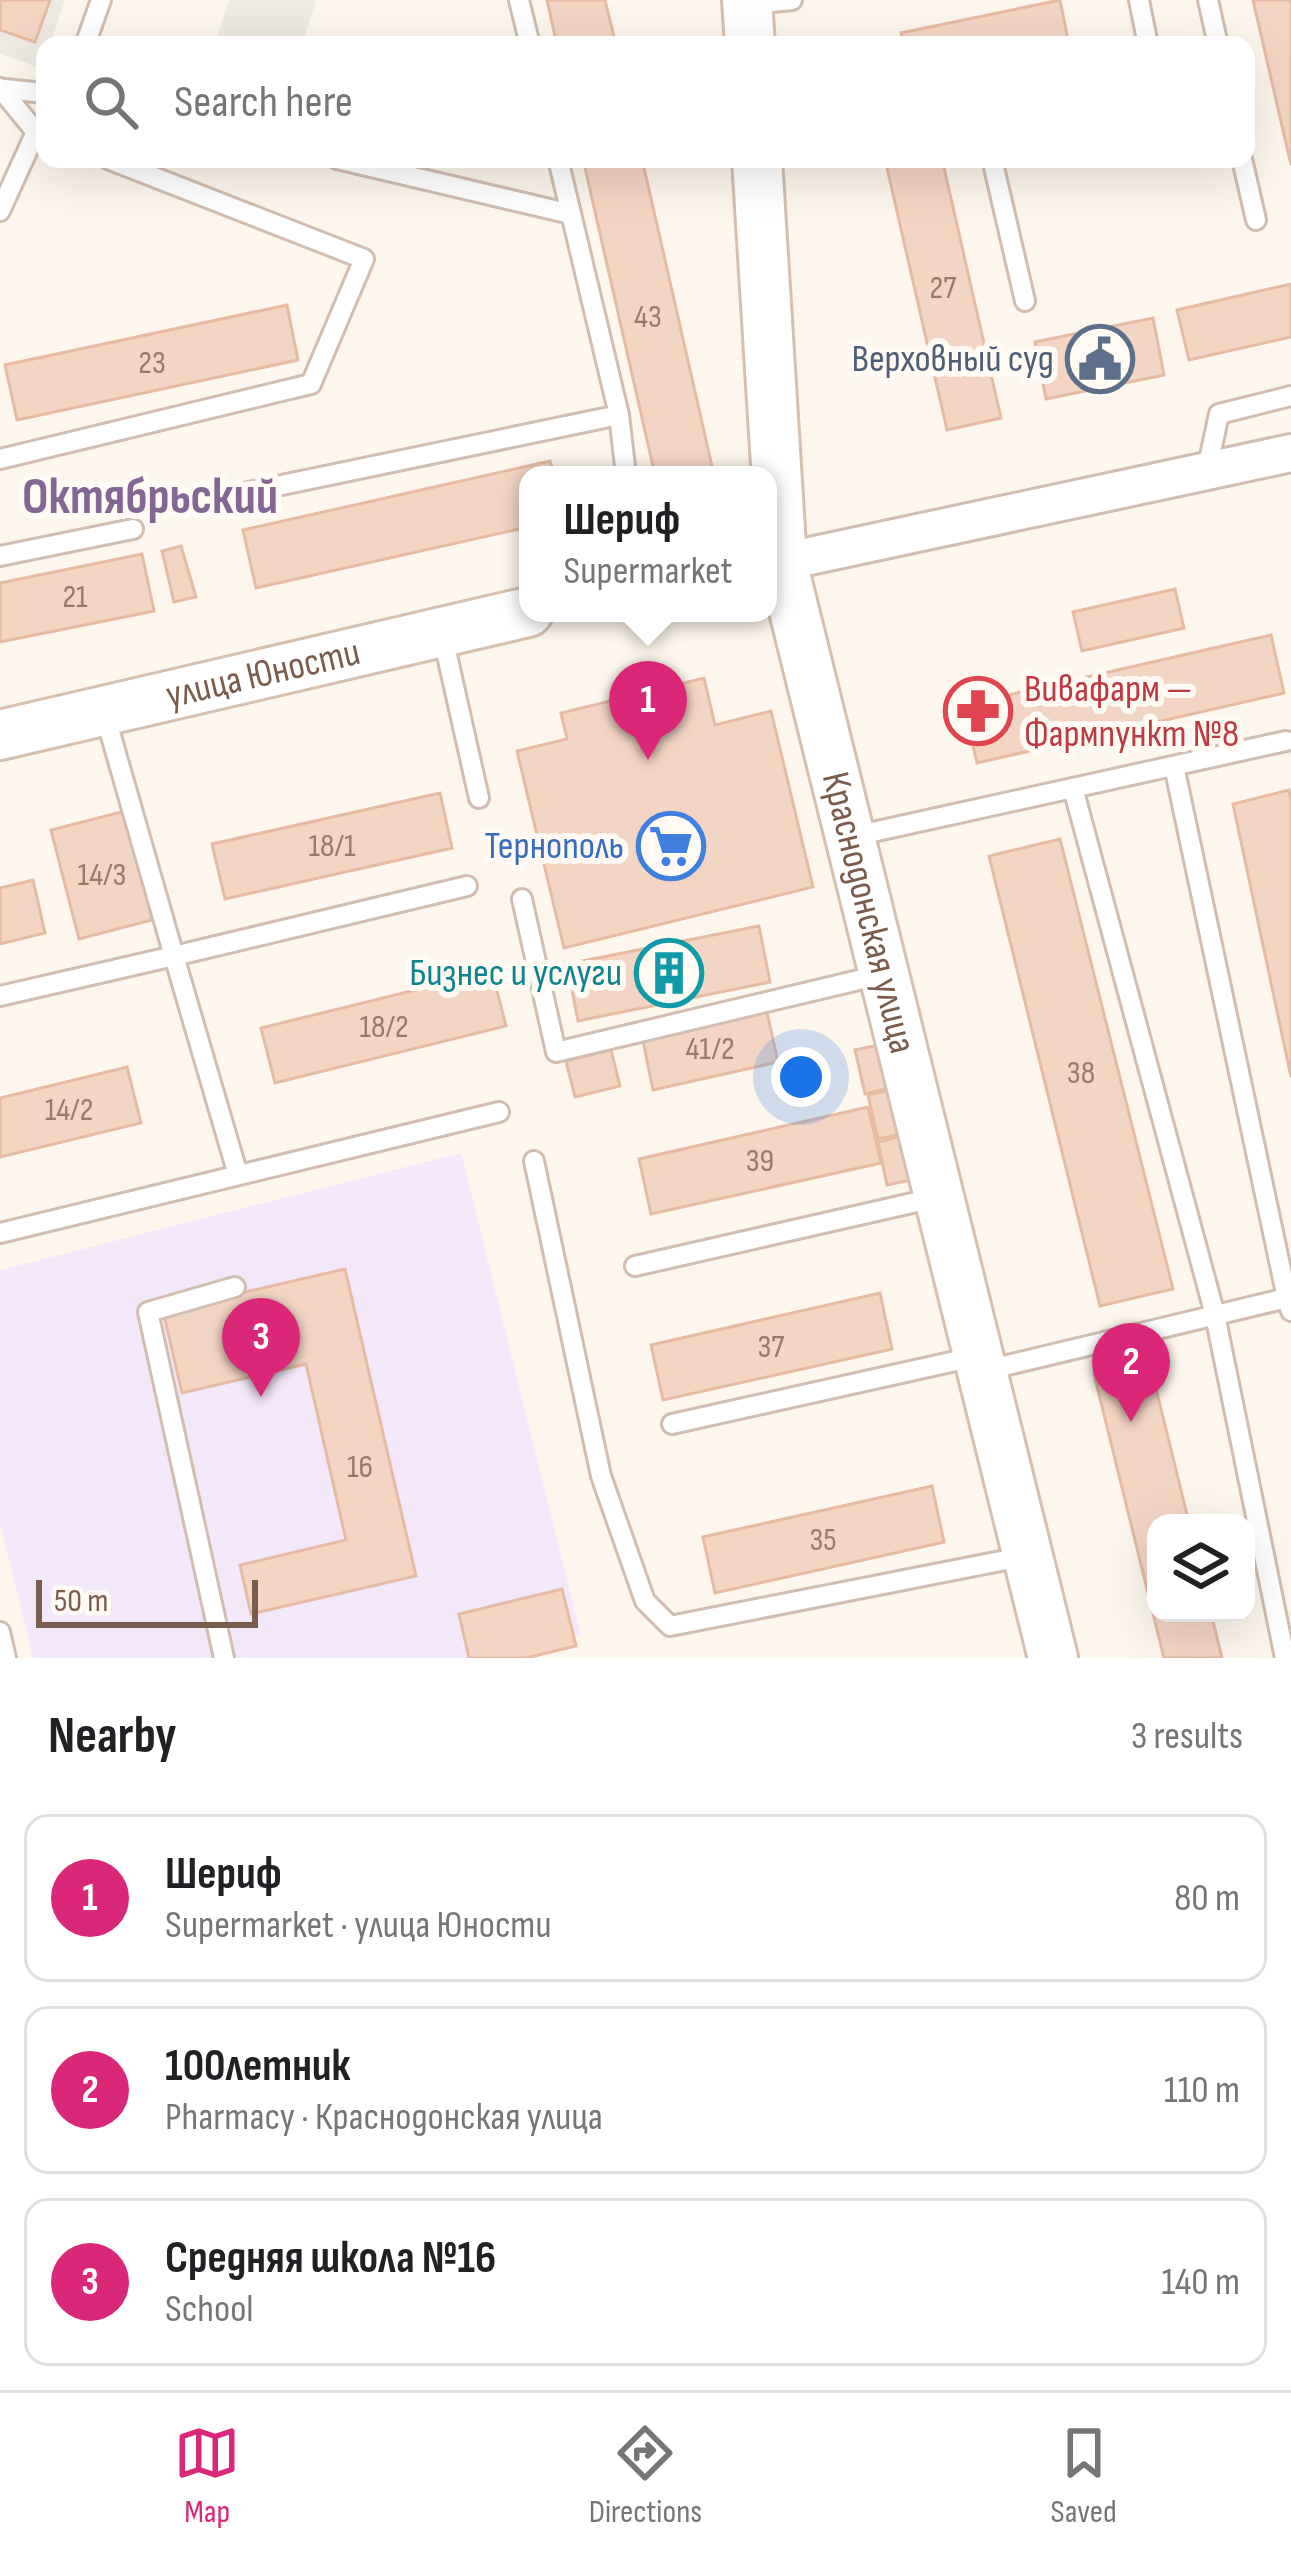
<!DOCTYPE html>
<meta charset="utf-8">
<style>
body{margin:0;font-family:"Sofia Sans Condensed",sans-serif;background:#f2f2f2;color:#202124}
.controls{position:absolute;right:36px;bottom:36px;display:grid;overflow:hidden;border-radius:24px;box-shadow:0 12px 48px #0002}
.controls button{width:108px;height:108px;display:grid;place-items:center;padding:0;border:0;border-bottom:3px solid #e0e0e0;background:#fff;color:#202124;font:60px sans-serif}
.scale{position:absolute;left:36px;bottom:30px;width:222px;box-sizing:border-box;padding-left:12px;border:6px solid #7a5c4d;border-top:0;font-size:33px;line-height:42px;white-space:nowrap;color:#7a5c4d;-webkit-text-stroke:9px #fffaf3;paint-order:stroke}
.you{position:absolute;left:801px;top:1077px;width:42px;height:42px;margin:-30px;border:9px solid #fff;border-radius:50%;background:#1a73e8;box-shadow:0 0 0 18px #1a73e833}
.badge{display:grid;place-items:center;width:78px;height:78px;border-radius:50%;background:#db2777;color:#fff;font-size:39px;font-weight:700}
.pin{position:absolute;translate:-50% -99px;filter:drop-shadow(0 3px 6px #0008)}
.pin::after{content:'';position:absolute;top:63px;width:42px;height:36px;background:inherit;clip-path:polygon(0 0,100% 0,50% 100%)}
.popup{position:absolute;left:519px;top:466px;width:258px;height:156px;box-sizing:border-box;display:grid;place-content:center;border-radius:24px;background:#fff;filter:drop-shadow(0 3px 9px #0005);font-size:39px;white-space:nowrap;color:#757577}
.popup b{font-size:45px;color:#202124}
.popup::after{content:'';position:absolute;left:50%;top:100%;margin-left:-24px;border:24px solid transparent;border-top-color:#fff}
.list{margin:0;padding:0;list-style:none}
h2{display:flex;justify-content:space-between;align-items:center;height:156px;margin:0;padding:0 48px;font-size:51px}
h2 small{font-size:39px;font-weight:400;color:#757577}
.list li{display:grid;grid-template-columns:78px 1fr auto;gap:36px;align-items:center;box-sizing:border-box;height:168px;margin:0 24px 24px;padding:0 24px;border:3px solid #e0e0e0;border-radius:24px}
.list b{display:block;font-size:45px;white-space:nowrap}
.list p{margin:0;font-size:39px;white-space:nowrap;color:#757577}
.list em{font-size:39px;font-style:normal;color:#757577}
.icon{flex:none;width:66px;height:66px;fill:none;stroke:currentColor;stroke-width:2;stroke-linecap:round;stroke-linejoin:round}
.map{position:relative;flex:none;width:1291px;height:1658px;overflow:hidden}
.search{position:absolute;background:#fff;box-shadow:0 12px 48px #0002;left:36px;right:36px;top:36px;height:132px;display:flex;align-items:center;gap:30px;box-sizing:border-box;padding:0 42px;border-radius:24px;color:#757577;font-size:45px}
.sheet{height:732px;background:#fff}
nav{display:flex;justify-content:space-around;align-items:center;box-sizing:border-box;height:168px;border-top:3px solid #e0e0e0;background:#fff;font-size:33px;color:#757577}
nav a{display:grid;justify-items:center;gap:6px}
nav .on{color:#db2777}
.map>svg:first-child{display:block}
.industrial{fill:#efe9e4}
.education{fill:#f3e8fa}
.building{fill:#f3d5c3;stroke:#e6bba3;stroke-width:3}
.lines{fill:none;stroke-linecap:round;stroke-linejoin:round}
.lane-casing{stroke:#d1beb0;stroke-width:24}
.street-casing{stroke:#d1beb0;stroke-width:42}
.secondary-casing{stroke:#d6c0b0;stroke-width:54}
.lane{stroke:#fff;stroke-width:18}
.street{stroke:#fff;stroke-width:36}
.secondary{stroke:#fff;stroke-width:48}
.labels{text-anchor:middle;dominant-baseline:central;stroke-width:12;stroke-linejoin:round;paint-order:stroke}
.number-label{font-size:33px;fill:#987a6a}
.service-label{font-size:39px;fill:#4e5e75;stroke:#fffaf3;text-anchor:end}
.street-label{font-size:39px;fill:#7a5c4d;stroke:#fffaf3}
.health-label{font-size:39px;fill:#be3a42;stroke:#fffaf3;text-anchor:start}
.shop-label{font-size:39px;fill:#366cbe;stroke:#fffaf3;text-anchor:end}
.culture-label{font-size:39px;fill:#0d838f;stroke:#fffaf3;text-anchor:end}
.district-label{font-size:51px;font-weight:bold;fill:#846695;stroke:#fffaf3}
</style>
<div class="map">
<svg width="1291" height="1658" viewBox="0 0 1291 1658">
<rect width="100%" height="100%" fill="#fdf6ec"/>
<!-- industrial -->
<g class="industrial">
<polygon points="0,0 65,0 50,45 45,45 42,68 0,54"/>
<polygon points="229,0 316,0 302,45 214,45"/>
</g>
<!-- education -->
<polygon class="education" points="461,1153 581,1635 491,1658 33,1658 0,1524 0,1270"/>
<!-- building -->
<g class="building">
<polygon points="0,0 50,0 35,42 0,30"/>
<polygon points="547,0 605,0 616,45 557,45"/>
<polygon points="1060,0 1069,45 904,45 901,33"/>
<polygon points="1253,0 1291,0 1291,165"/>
<polygon points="583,159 642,159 714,475 655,475"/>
<polygon points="885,159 942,159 1001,418 947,430"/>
<polygon points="1291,284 1291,337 1189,360 1177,310"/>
<polygon points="287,305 298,360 17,420 5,365"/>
<polygon points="1153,318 1164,375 1046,399 1035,342"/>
<polygon points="550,461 554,475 528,475 528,527 256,588 243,530"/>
<polygon points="181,546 196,597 174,602 162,551"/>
<polygon points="142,554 154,611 0,642 0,583"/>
<polygon points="1175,589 1184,628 1082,651 1073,612"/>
<polygon points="1271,635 1284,693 977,763 964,705"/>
<polygon points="704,678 715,725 771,711 813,887 564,948 517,751 567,739 561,713"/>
<polygon points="1289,790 1291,802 1291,1077 1233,804"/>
<polygon points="440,793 452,848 225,899 212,844"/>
<polygon points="125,811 152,920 79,939 51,830"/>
<polygon points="1060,839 1173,1289 1100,1306 989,856"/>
<polygon points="33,880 45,933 0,944 0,888"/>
<polygon points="759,926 770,982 578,1021 567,964"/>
<polygon points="492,971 506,1026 275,1083 261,1028"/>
<polygon points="766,1008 778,1062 653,1090 642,1036"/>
<polygon points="893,1042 902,1085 865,1094 855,1050"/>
<polygon points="611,1050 620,1086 575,1097 566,1061"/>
<polygon points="127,1067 141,1123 0,1157 0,1098"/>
<polygon points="905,1087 915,1131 878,1139 868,1095"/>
<polygon points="868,1107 881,1163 651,1214 639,1159"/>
<polygon points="915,1133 925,1177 887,1185 878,1142"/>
<polygon points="345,1269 416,1576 251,1614 240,1565 346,1540 306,1364 182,1393 163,1311"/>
<polygon points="880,1293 892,1349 663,1400 651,1345"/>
<polygon points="1149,1360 1189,1523 1156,1523 1156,1613 1211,1613 1222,1658 1164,1658 1094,1374"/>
<polygon points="932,1486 944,1542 715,1593 703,1537"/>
<polygon points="562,1589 576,1646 526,1658 469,1658 459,1614"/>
</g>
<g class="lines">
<!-- lane casing -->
<g class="lane-casing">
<g id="lane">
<polyline points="519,0 530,45"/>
<polyline points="1139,0 1148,45"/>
<polyline points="1208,0 1218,45"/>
<polyline points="752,4 792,0"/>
<polyline points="85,45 101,0"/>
<polyline points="0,88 36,132 0,211"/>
<polyline points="4,89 45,93"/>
<polyline points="337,159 571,214"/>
<polyline points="558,159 619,415 626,475"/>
<polyline points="992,159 1025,301"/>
<polyline points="1242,159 1256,220"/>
<polyline points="0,459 311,384 364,259 108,159"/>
<polyline points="1207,470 1219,414 1291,396"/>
<polyline points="229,496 619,415"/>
<polyline points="0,556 133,529"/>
<polyline points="442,633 479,798"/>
<polyline points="1174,766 1287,1298"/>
<polyline points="1073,788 1215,1315 1285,1658"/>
<polyline points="850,837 1286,741"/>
<polyline points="522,899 556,1052 884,974"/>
<polyline points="0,996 174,956 105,715"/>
<polyline points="534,1161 601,1476 645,1601 670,1626 1026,1556"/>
<polyline points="238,1175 174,956 467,886"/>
<polyline points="0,1233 499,1112"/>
<polyline points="635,1266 934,1198"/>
<polyline points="987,1370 1287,1298 1291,1311"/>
<polyline points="672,1424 978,1356"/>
<polyline points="0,1632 6,1658"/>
<polyline points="224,1658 148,1312 235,1287"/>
</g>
</g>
<!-- street casing -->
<g class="street-casing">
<polyline id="street" points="782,562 1291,453"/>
</g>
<!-- secondary casing -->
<g class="secondary-casing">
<g id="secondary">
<polyline points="747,0 750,45"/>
<path id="s1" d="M 757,159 L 782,562 L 1053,1658"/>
<path id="s2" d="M 0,735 L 528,612"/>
</g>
</g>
<!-- lane -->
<use href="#lane" class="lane"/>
<!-- street -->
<use href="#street" class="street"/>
<!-- secondary -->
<use href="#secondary" class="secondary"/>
</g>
<!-- icons -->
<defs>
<g id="civic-ring" transform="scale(3.45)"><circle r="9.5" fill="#fffaf3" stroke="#5c6f8a" stroke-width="1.5"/><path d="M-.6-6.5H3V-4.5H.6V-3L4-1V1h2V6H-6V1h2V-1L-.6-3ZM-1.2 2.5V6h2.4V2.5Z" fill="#5c6f8a"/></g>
<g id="pharmacy-ring" transform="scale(3.45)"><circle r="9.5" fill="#fffaf3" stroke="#e0444e" stroke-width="1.5"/><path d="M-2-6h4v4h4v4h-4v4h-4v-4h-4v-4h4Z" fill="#e0444e"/></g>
<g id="supermarket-ring" transform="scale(3.45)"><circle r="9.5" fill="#fffaf3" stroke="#3f7fe0" stroke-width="1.5"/><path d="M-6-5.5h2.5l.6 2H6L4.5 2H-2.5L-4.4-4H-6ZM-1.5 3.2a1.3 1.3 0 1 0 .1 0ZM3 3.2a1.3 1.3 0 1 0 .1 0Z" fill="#3f7fe0"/></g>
<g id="building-ring" transform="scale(3.45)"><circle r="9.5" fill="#fffaf3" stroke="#0f9aa8" stroke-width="1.5"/><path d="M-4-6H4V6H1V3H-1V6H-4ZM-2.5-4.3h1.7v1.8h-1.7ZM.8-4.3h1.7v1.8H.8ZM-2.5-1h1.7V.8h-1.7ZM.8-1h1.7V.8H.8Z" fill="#0f9aa8"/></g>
</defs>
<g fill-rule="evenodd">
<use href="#civic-ring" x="1100" y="359"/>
<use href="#pharmacy-ring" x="978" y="711"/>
<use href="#supermarket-ring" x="671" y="846"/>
<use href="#building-ring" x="669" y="973"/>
</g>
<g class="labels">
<!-- number labels -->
<g class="number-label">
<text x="943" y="288">27</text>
<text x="648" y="317">43</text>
<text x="152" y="363">23</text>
<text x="75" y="597">21</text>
<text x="332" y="846">18/1</text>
<text x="102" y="875">14/3</text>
<text x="384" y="1027">18/2</text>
<text x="710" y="1049">41/2</text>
<text x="1081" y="1073">38</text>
<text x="69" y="1110">14/2</text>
<text x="760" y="1161">39</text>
<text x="771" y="1347">37</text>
<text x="360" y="1467">16</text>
<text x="823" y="1540">35</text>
</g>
<!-- service labels -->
<g class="service-label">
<text x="1054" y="359">Верховный суд</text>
</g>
<!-- street labels -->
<g class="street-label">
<text stroke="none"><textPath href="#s2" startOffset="270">улица Юности</textPath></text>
<text stroke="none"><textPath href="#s1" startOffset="765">Краснодонская улица</textPath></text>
</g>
<!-- health labels -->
<g class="health-label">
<text x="1024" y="689">Вивафарм —<tspan x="1024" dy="45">Фармпункт №8</tspan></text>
</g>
<!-- shop labels -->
<g class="shop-label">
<text x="624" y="846">Тернополь</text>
</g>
<!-- culture labels -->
<g class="culture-label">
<text x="622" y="973">Бизнес и услуги</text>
</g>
<!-- district labels -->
<g class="district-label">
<text x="150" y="497">Октябрьский</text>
</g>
</g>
</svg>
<div class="controls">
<button><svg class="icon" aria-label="layers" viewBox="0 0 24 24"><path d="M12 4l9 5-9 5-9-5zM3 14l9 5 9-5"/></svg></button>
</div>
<div class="scale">50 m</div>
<div class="you"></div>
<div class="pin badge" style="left:648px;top:760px">1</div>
<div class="popup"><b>Шериф</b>Supermarket</div>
<div class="pin badge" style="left:1131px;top:1422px">2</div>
<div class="pin badge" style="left:261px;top:1397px">3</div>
<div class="search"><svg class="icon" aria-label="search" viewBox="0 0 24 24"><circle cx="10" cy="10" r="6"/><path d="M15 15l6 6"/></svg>Search here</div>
</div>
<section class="sheet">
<h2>Nearby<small>3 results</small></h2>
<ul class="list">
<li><span class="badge">1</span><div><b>Шериф</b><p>Supermarket · улица Юности</p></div><em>80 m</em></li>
<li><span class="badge">2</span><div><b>100летник</b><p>Pharmacy · Краснодонская улица</p></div><em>110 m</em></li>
<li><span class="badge">3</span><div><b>Средняя школа №16</b><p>School</p></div><em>140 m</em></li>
</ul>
</section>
<nav>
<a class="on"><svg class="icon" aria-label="map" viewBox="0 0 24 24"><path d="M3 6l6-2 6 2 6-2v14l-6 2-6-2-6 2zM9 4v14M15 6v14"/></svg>Map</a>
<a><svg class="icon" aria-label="directions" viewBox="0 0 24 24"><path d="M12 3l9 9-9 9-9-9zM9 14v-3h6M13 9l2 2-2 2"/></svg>Directions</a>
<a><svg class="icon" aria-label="saved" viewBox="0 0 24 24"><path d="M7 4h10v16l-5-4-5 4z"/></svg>Saved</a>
</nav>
